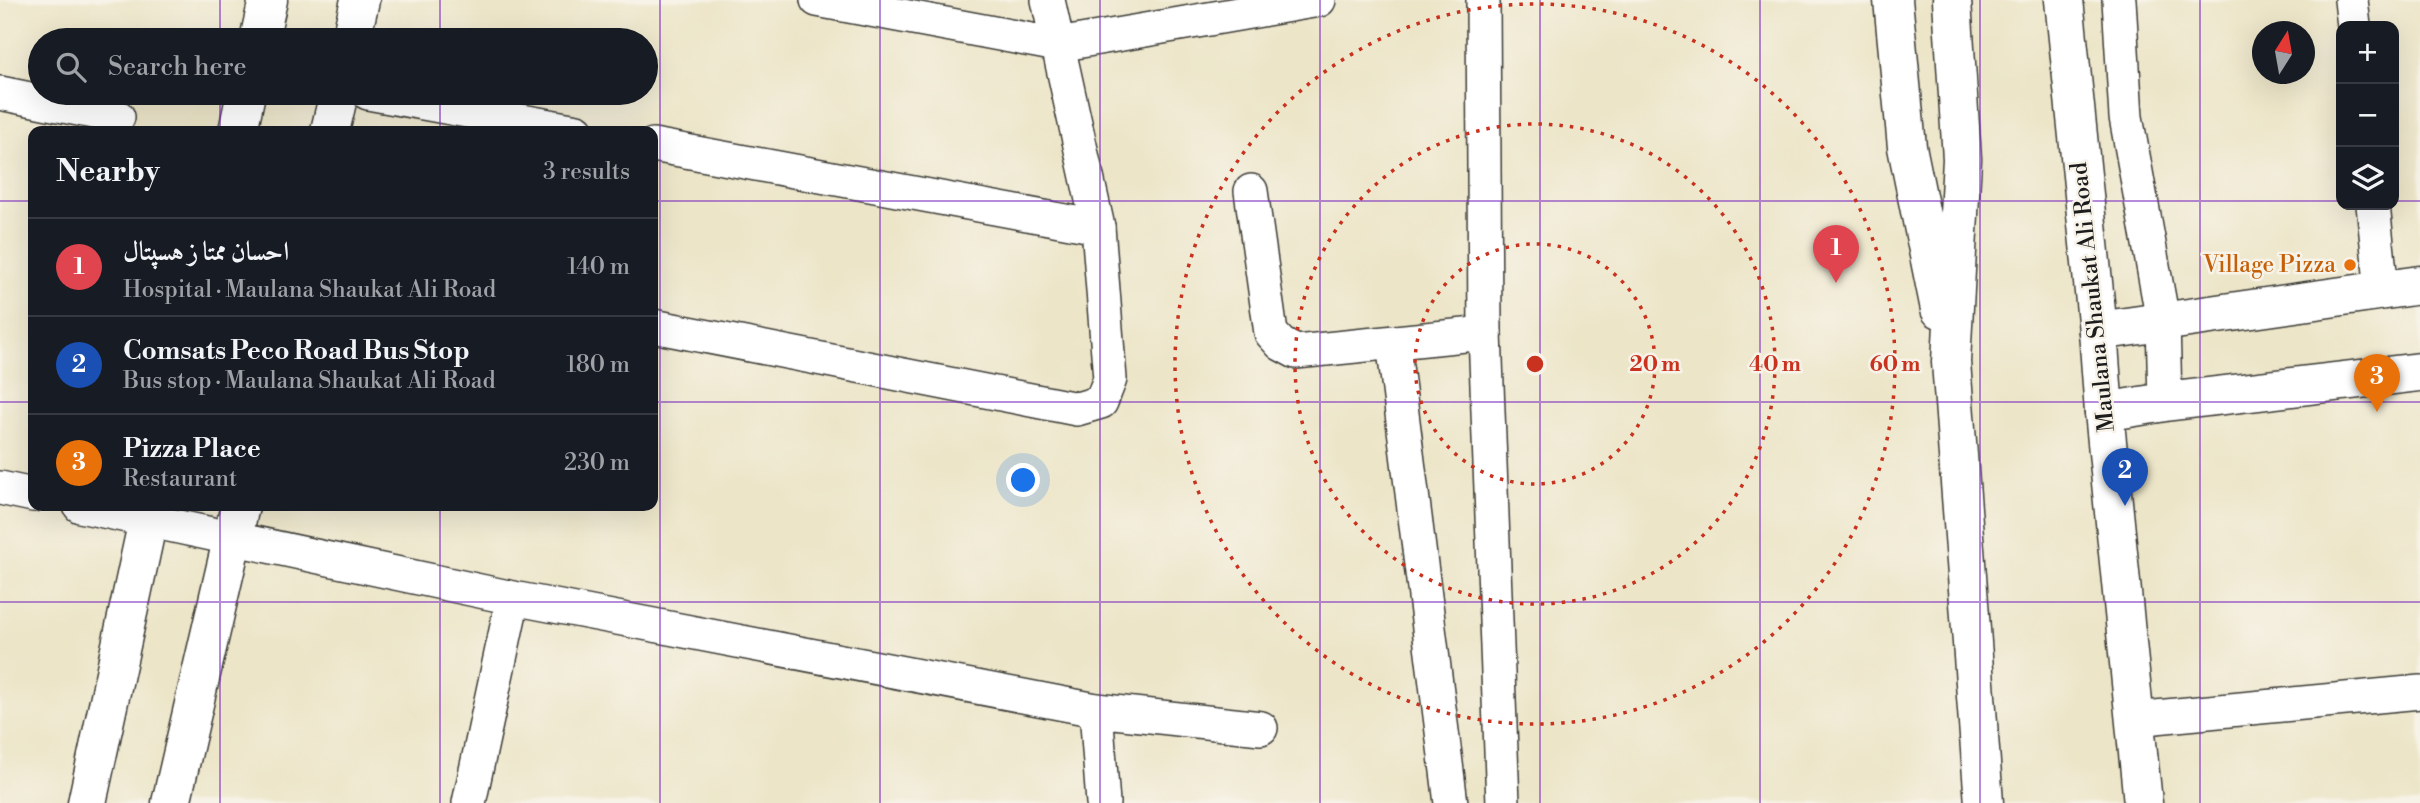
<!DOCTYPE html>
<meta charset="utf-8">
<style>
body{margin:0;font-family:"Libre Bodoni",Amiri,serif;background:#20242c;color:#f1f3f6}
.controls{position:absolute;right:21px;top:21px;display:grid;overflow:hidden;border-radius:14px;box-shadow:0 7px 28px #0002}
.controls button{width:63px;height:63px;display:grid;place-items:center;padding:0;border:0;border-bottom:2px solid #363941;background:#171b24;color:#f1f3f6;font:35px sans-serif}
.compass{position:absolute;left:2252px;top:21px;width:63px;height:63px;border-radius:50%;background:#171b24;box-shadow:0 7px 28px #0002;rotate:11deg}
.you{position:absolute;left:1024px;top:481px;width:24px;height:24px;margin:-18px;border:5px solid #fff;border-radius:50%;background:#1a73e8;box-shadow:0 0 0 10px #1a73e833}
.badge{display:grid;place-items:center;width:46px;height:46px;border-radius:50%;background:#2563eb;color:#fff;font-size:23px;font-weight:700}
.pin{position:absolute;translate:-50% -58px;filter:drop-shadow(0 2px 4px #0008)}
.pin::after{content:'';position:absolute;top:37px;width:24px;height:21px;background:inherit;clip-path:polygon(0 0,100% 0,50% 100%)}
.list{margin:0;padding:0;list-style:none}
h2{display:flex;justify-content:space-between;align-items:center;height:91px;margin:0;padding:0 28px;font-size:30px}
h2 small{font-size:23px;font-weight:400;color:#9ea1a6}
.list li{display:grid;grid-template-columns:46px 1fr auto;gap:21px;align-items:center;box-sizing:border-box;height:98px;padding:0 28px;border-top:2px solid #363941}
.list b{display:block;font-size:26px;white-space:nowrap}
.list p{margin:0;font-size:23px;white-space:nowrap;color:#9ea1a6}
.list em{font-size:23px;font-style:normal;color:#9ea1a6}
.icon{flex:none;width:38px;height:38px;fill:none;stroke:currentColor;stroke-width:2;stroke-linecap:round;stroke-linejoin:round}
.map{position:relative;flex:none;width:2420px;height:803px;overflow:hidden}
.search{position:absolute;background:#171b24;box-shadow:0 7px 28px #0002;left:28px;top:28px;width:630px;height:77px;display:flex;align-items:center;gap:18px;box-sizing:border-box;padding:0 24px;border-radius:38px;color:#9ea1a6;font-size:26px}
.panel{position:absolute;background:#171b24;box-shadow:0 7px 28px #0002;left:28px;top:126px;width:630px;height:385px;border-radius:14px}
.map>svg:first-child{display:block}
.lines{fill:none;stroke-linecap:round;stroke-linejoin:round}
.minor-casing{stroke:#3b3a36;stroke-width:36}
.tertiary-casing{stroke:#3b3a36;stroke-width:41}
.primary-casing{stroke:#3b3a36;stroke-width:41}
.minor{stroke:#fff;stroke-width:33}
.tertiary{stroke:#fff;stroke-width:38}
.primary{stroke:#fff;stroke-width:38}
.grid{fill:none;stroke:#7b2cbf;stroke-width:2;stroke-opacity:0.55}
.ring{fill:none;stroke:#c8321e;stroke-width:3.5;stroke-dasharray:3.5 7}
.food-dot{fill:#e8710a;stroke:#f7f3e8;stroke-width:2.5}
.labels{text-anchor:middle;dominant-baseline:central;stroke-width:5;stroke-linejoin:round;paint-order:stroke}
.food-label{font-size:23px;fill:#c56008;stroke:#f7f3e8;text-anchor:end}
.street-label{font-size:23px;fill:#1c1c1c;stroke:#f7f3e8}
.centre{fill:#c8321e;stroke:#f7f3e8;stroke-width:3.5}
.ring-label{font-size:21px;text-anchor:middle;font-weight:bold;fill:#c8321e;stroke:#f7f3e8;stroke-width:5;stroke-linejoin:round;paint-order:stroke}
</style>
<div class="map">
<svg width="2420" height="803" viewBox="0 0 2420 803">
<rect width="100%" height="100%" fill="#f7f3e8"/>
<filter id="ink" filterUnits="userSpaceOnUse"><feTurbulence type="fractalNoise" baseFrequency=".0143" numOctaves="2"/><feDisplacementMap in="SourceGraphic" scale="14" xChannelSelector="R" yChannelSelector="G"/><feConvolveMatrix kernelMatrix="1 2 1 2 8 2 1 2 1" color-interpolation-filters="sRGB"/></filter>
<filter id="wash" filterUnits="userSpaceOnUse"><feTurbulence type="fractalNoise" baseFrequency=".00686" numOctaves="4" result="noise"/><feDisplacementMap in="SourceGraphic" scale="28" xChannelSelector="R" yChannelSelector="G"/><feGaussianBlur stdDeviation="1.57" result="paint"/><feColorMatrix in="noise" values="0 0 0 0 0 0 0 0 0 0 0 0 0 0 0 0 0 1.4 0 .05"/><feComposite in="paint" operator="in"/></filter>
<g filter="url(#wash)">
<rect width="100%" height="100%" fill="#ece5c8"/>
</g>
<g filter="url(#ink)">
<g class="lines">
<!-- minor casing -->
<g class="minor-casing">
<g id="minor">
<polyline points="817,0 1058,45 1319,0"/>
<polyline points="1483,0 1485,333 1503,803"/>
<polyline points="2119,0 2126,117 2163,321 2165,402"/>
<polyline points="2351,0 2354,26"/>
<polyline points="0,93 118,117"/>
<polyline points="368,93 577,131"/>
<polyline points="653,145 1098,227"/>
<polyline points="1251,191 1271,333 1281,344 1296,352 1485,333"/>
<polyline points="2373,205 2382,291"/>
<polyline points="653,326 1077,409 1101,402 1110,379 1098,227 1048,0"/>
<polyline points="1393,342 1451,803"/>
<polyline points="0,488 33,495"/>
<polyline points="80,506 513,598 1096,710 1261,728"/>
<polyline points="1096,710 1103,803"/>
<polyline points="2134,719 2420,692"/>
<polyline points="469,803 513,598"/>
</g>
</g>
<!-- tertiary casing -->
<g class="tertiary-casing">
<g id="tertiary">
<polyline points="259,40 268,0"/>
<polyline points="351,40 360,0"/>
<polyline points="238,131 246,93"/>
<polyline points="330,131 339,93"/>
<polyline points="2098,331 2420,285"/>
<polyline points="2104,412 2165,402 2420,372"/>
<polyline points="87,803 151,506"/>
<polyline points="171,803 240,506"/>
</g>
</g>
<!-- primary casing -->
<g class="primary-casing">
<g id="primary">
<polyline points="1893,0 1907,147 1940,309"/>
<polyline points="1952,0 1962,159 1951,362 1984,803"/>
<polyline points="2064,0 2098,331 2104,412 2143,803"/>
</g>
</g>
<!-- minor -->
<use href="#minor" class="minor"/>
<!-- tertiary -->
<use href="#tertiary" class="tertiary"/>
<!-- primary -->
<use href="#primary" class="primary"/>
</g>
</g>
<!-- grid -->
<path class="grid" d="M 220,0 L 220,40M 440,0 L 440,40M 660,0 L 660,803M 880,0 L 880,803M 1100,0 L 1100,803M 1320,0 L 1320,803M 1540,0 L 1540,803M 1760,0 L 1760,803M 1980,0 L 1980,803M 2200,0 L 2200,803M 220,93 L 220,131M 440,93 L 440,131M 0,201 L 33,201M 653,201 L 2341,201M 2394,201 L 2420,201M 0,402 L 33,402M 653,402 L 2420,402M 220,506 L 220,803M 440,506 L 440,803M 0,602 L 2420,602"/>
<!-- distance rings -->
<g class="ring">
<circle cx="1535" cy="364" r="120"/>
<circle cx="1535" cy="364" r="240"/>
<circle cx="1535" cy="364" r="360"/>
</g>
<!-- markers -->
<circle class="food-dot" cx="2350" cy="265" r="7"/>
<g class="labels">
<!-- food labels -->
<g class="food-label">
<text x="2336" y="265">Village Pizza</text>
</g>
<!-- street labels -->
<g class="street-label">
<text transform="translate(2093 297) rotate(-96)">Maulana Shaukat Ali Road</text>
</g>
</g>
<circle cx="1535" cy="364" r="10" class="centre"/>
<g class="ring-label">
<text x="1655" y="371">20 m</text>
<text x="1775" y="371">40 m</text>
<text x="1895" y="371">60 m</text>
</g>
</svg>
<div class="controls">
<button>+</button>
<button>−</button>
<button><svg class="icon" aria-label="layers" viewBox="0 0 24 24"><path d="M12 4l9 5-9 5-9-5zM3 14l9 5 9-5"/></svg></button>
</div>
<svg class="compass" viewBox="-18 -18 36 36"><path d="M0-13l5 13h-10z" fill="#e53935"/><path d="M0 13l5-13h-10z" fill="#9ea1a6"/></svg>
<div class="you"></div>
<div class="pin badge" style="left:1836px;top:283px;background:#e0444e">1</div>
<div class="pin badge" style="left:2125px;top:506px;background:#1a4fb4">2</div>
<div class="pin badge" style="left:2377px;top:412px;background:#e8710a">3</div>
<div class="search"><svg class="icon" aria-label="search" viewBox="0 0 24 24"><circle cx="10" cy="10" r="6"/><path d="M15 15l6 6"/></svg>Search here</div>
<section class="panel">
<h2>Nearby<small>3 results</small></h2>
<ul class="list">
<li><span class="badge" style="background:#e0444e">1</span><div><b>احسان ممتا ز ہسپتال</b><p>Hospital · Maulana Shaukat Ali Road</p></div><em>140 m</em></li>
<li><span class="badge" style="background:#1a4fb4">2</span><div><b>Comsats Peco Road Bus Stop</b><p>Bus stop · Maulana Shaukat Ali Road</p></div><em>180 m</em></li>
<li><span class="badge" style="background:#e8710a">3</span><div><b>Pizza Place</b><p>Restaurant</p></div><em>230 m</em></li>
</ul>
</section>
</div>
